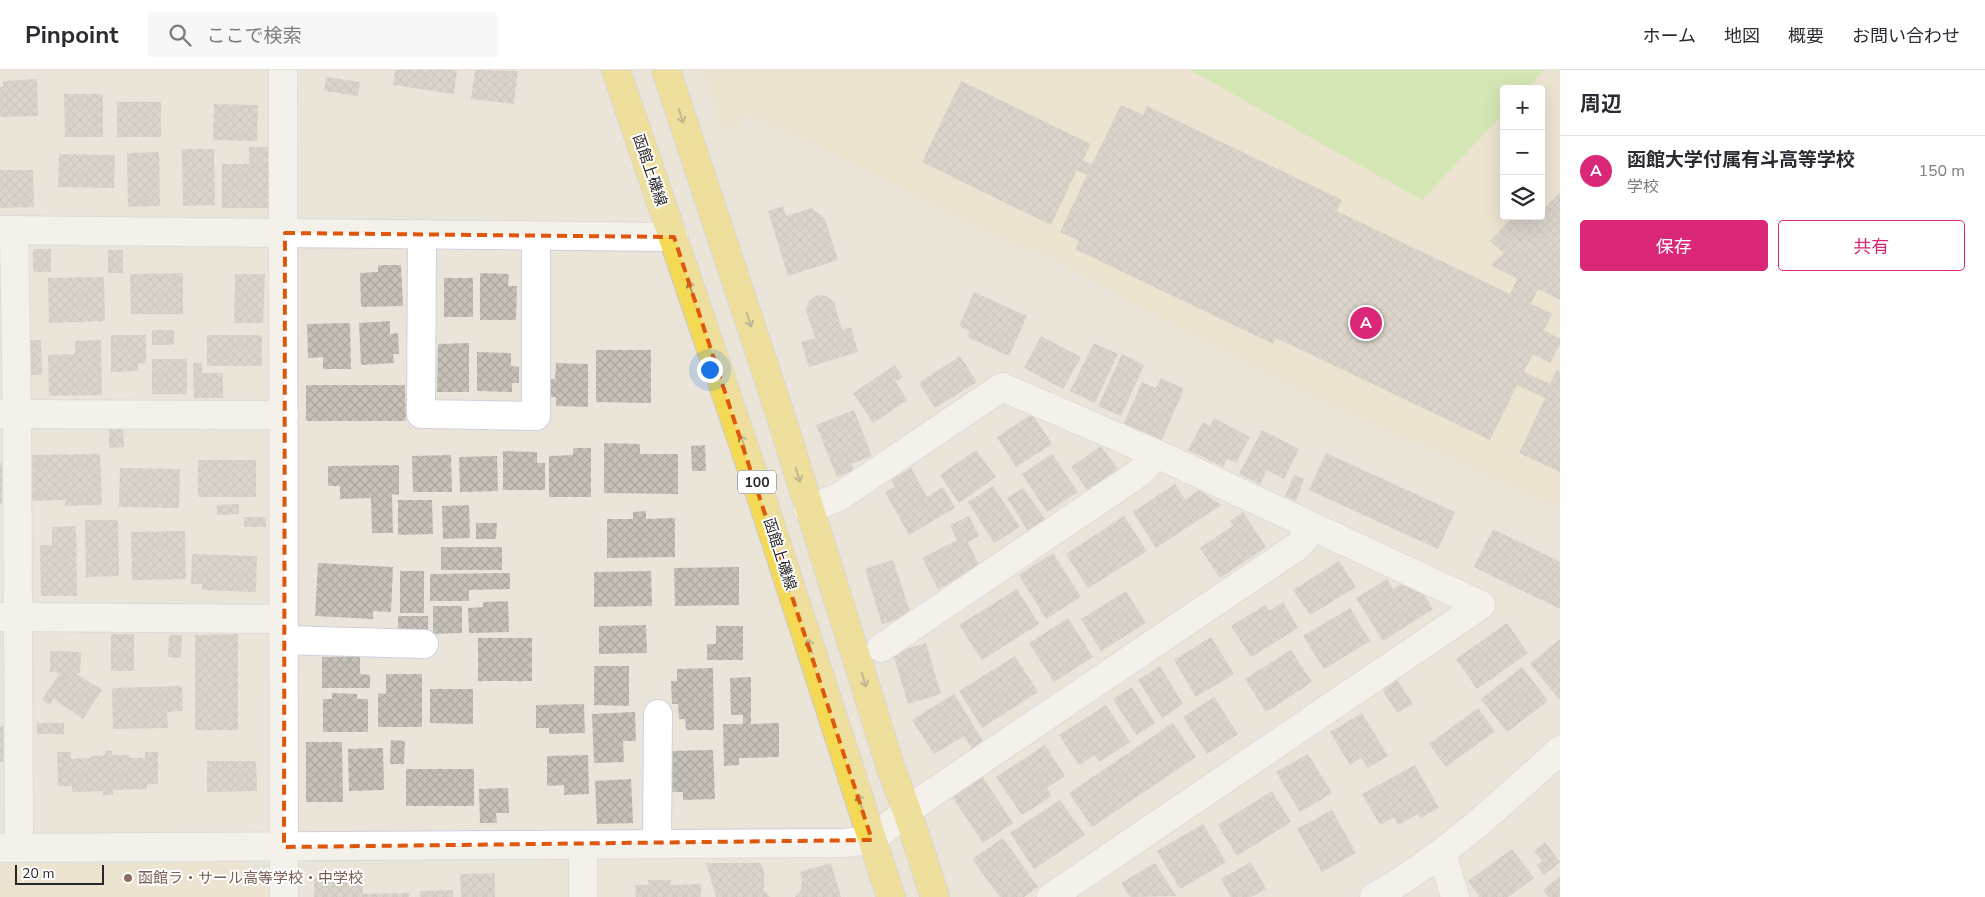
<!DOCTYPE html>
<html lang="ja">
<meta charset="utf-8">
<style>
body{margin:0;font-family:"Nunito Sans","Noto Sans JP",sans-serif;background:#f7f7f7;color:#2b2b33}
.controls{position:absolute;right:15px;top:15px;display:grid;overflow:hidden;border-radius:5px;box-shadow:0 5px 20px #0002}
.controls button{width:45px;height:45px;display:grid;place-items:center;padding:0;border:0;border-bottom:1px solid #e1e1e2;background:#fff;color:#2b2b33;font:25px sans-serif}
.scale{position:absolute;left:15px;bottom:12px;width:89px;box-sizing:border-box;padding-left:5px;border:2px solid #282828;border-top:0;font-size:14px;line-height:18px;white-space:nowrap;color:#282828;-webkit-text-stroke:4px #fff;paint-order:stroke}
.you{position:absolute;left:709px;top:299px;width:18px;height:18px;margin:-12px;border:4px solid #fff;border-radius:50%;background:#1a73e8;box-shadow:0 0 0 8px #1a73e833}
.badge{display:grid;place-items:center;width:32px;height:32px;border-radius:50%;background:#db2777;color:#fff;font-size:16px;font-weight:700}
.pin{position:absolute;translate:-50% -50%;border:2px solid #fff;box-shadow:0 1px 5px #0006}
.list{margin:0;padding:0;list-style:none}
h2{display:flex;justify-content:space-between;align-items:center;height:65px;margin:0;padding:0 20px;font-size:21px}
h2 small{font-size:16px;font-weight:400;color:#7c7c81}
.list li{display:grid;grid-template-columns:32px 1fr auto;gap:15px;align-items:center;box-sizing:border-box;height:70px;padding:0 20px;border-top:1px solid #e1e1e2}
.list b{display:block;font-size:19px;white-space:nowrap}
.list p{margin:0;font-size:16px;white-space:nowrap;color:#7c7c81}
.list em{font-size:16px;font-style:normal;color:#7c7c81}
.actions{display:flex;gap:10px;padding:15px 20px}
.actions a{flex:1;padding:11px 0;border:1px solid #db2777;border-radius:5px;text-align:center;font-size:18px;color:#db2777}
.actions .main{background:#db2777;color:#fff}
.icon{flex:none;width:28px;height:28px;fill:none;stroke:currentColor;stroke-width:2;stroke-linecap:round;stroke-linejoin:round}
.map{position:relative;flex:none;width:1560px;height:827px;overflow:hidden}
header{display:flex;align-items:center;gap:30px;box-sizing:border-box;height:70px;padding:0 25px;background:#fff;border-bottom:1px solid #e1e1e2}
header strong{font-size:24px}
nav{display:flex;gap:28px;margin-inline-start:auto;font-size:18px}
.search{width:350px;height:45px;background:#f7f7f7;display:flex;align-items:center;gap:12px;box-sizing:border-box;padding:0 18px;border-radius:5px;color:#7c7c81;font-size:19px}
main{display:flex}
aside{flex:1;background:#fff}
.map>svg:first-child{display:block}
.education{fill:#eee4c6;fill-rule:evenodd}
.pitch{fill:#bdec8d}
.building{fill:url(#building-cross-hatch)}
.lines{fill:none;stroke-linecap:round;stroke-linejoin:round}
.street-casing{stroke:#ced0e1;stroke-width:30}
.secondary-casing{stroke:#ced0e1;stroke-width:30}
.primary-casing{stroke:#c7c7c7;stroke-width:30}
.street{stroke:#fff;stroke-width:28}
.secondary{stroke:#fff;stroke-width:28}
.primary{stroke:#f4da54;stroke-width:28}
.oneway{stroke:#8e813e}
.marked{fill:none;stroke:#de570d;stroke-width:4;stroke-dasharray:10 6;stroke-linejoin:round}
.education-dot{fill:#8d6e63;stroke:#fff;stroke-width:2}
.labels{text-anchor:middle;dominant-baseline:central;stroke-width:4;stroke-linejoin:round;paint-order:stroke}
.shield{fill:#fff;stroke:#686868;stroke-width:1}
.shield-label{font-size:14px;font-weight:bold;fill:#282828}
.street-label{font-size:15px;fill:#282828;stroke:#fff}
.education-label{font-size:15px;fill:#785e54;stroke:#fff;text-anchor:start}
</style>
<header>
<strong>Pinpoint</strong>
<div class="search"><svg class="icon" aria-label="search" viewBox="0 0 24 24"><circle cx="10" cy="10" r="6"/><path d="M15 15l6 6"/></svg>ここで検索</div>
<nav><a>ホーム</a><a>地図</a><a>概要</a><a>お問い合わせ</a></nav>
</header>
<main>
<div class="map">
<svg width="1560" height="827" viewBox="0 0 1560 827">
<defs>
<pattern id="building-cross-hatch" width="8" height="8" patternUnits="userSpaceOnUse" patternTransform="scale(1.25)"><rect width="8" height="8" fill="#c6c1b8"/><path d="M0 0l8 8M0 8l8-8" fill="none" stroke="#aaa69e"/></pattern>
</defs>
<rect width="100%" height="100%" fill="#ebe4d8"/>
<!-- education -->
<g class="education">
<path d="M 705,0 L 1560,0 L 1560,439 L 1303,322 L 1040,184 L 996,166 L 815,74 L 743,44 L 737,63 L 719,55 ZM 1504,19 L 1541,19 L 1541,146 L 1504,146 Z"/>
<polygon points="240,792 271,822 271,827 0,827 0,794"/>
</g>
<!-- pitch -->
<polygon class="pitch" points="1190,0 1544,0 1527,19 1504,19 1504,43 1422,130"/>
<!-- building -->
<g class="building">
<polygon points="395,0 457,0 454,24 393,15"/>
<polygon points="475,0 518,1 514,34 471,29"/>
<polygon points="326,7 360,12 358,26 324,21"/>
<polygon points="37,9 38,46 0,47 0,17 3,17 3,11"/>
<polygon points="961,11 1091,74 1083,90 1092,94 1121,35 1143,45 1147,36 1342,130 1337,141 1510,224 1517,209 1491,195 1504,183 1490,171 1514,146 1541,146 1541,137 1544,139 1560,122 1560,230 1538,219 1531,234 1552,244 1544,260 1560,269 1560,274 1550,293 1533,284 1524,302 1550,314 1557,300 1560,302 1560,402 1519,383 1545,328 1517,315 1490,370 1276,268 1273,274 1075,179 1079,171 1060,162 1087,105 1077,100 1051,155 922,92"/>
<polygon points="64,24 103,24 103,67 65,67"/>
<rect x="117" y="32" width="44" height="35"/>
<polygon points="214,34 258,35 257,71 213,70"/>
<polygon points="249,77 269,77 269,138 222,138 222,94 249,94"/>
<polygon points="182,79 214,79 215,135 183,136"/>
<polygon points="159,82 160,136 128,137 127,83"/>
<polygon points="59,84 115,85 114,118 58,117"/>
<polygon points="0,100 33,100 34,137 0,138"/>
<polygon points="783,136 786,146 812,138 825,149 838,190 788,206 768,141"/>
<rect x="33" y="179" width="18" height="23"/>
<rect x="108" y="180" width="15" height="23"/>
<polygon points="378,195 401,195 403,236 361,237 360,203 378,202"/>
<polygon points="183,203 183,244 131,244 130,204"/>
<polygon points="480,203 509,204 508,216 517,216 516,250 480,250"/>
<polygon points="235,204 265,204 263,253 234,253"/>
<polygon points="104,207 105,251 49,253 48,208"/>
<rect x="444" y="208" width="29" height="39"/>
<polygon points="974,222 1027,246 1009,286 967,267 970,261 959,256"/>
<polygon points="817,225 826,226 834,232 842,260 851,257 858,282 809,297 801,272 815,268 806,240 809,231"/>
<polygon points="390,251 390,264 398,263 399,284 393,284 394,293 361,295 359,253"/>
<polygon points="350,253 351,299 323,299 323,287 308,288 307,254"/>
<rect x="152" y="260" width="22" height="15"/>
<polygon points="111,265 146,265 146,293 138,294 138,301 111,302"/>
<rect x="207" y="265" width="55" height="31"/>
<polygon points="1041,266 1081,287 1063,319 1024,298"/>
<polygon points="29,270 41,270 42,305 30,305"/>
<polygon points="101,270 102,325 49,326 48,285 75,284 75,271"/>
<polygon points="469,273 469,322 437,322 438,274"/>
<polygon points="1094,273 1118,284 1095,333 1070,321"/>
<polygon points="596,280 651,280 651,333 596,332"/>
<polygon points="477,282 511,283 511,296 519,297 519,313 512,313 512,322 477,321"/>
<polygon points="1122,284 1144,295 1121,346 1098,336"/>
<polygon points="960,286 977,312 935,338 919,313"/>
<rect x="152" y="289" width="35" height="35"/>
<polygon points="193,293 202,293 202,303 223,303 223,328 194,328"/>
<polygon points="556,293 588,294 588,337 556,336 556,327 550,327 550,309 555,309"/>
<polygon points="895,295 903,307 896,312 907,330 873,353 853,323"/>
<polygon points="1161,308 1184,319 1161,372 1123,355 1142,312 1156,318"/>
<polygon points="306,315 405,315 406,351 306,351"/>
<polygon points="854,340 872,386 851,394 854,400 837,407 816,355"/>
<polygon points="1032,344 1052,374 1016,397 997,367"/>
<polygon points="1214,348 1250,367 1236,393 1227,388 1223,397 1188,380 1203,352 1210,356"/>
<polygon points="109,356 123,356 124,377 109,378"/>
<polygon points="1262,360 1299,379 1284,409 1267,400 1260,414 1239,404"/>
<polygon points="604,373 640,374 640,384 678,384 678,424 604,423"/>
<polygon points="705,375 706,401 692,401 691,376"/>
<polygon points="1101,376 1118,400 1088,421 1071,397"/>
<polygon points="573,378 591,378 591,427 549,427 549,386 573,385"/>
<polygon points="976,380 996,407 959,433 940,405"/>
<polygon points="503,381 537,382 537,393 545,393 545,420 503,420"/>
<polygon points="1326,383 1455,442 1438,479 1309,420"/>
<polygon points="100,384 102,435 65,436 65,430 30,431 29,385"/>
<polygon points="1052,384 1078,422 1047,442 1022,404"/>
<polygon points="451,385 452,422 413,422 412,386"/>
<polygon points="497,386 498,421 460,422 459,387"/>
<rect x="198" y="390" width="58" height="37"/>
<rect x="0" y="393" width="2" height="41"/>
<polygon points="399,395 399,425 392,424 393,463 372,463 371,428 340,429 340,416 328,416 328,396"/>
<polygon points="120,398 180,399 179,438 119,437"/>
<polygon points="911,398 927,427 943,417 955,438 909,465 885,422 895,417 891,410"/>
<polygon points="1294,405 1304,409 1296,431 1285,426"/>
<polygon points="1175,414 1185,430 1199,420 1221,435 1156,478 1133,442"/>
<polygon points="993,416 1020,457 994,473 968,432"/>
<polygon points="1023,418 1045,449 1028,461 1007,428"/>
<polygon points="398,430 432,430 433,464 398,465"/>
<polygon points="239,434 239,444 217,445 217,435"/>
<polygon points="469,435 470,468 443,469 442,436"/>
<polygon points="646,441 646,449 675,448 675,487 607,488 607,449 633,449 633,442"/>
<polygon points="1243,442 1266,477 1220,508 1200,478 1234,455 1230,451"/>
<polygon points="969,446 979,466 968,472 980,497 938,519 922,488 957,470 950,455"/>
<polygon points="1124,446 1147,481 1088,518 1066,484"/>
<rect x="244" y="447" width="22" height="10"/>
<polygon points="85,450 118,450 119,506 86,507"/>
<polygon points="476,453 497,453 496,469 476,469"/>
<polygon points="76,456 77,526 41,526 40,475 52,475 52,457"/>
<polygon points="1493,459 1560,492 1560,539 1474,497"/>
<polygon points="185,461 186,509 132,510 131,462"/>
<rect x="441" y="477" width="61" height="23"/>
<polygon points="1053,483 1081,527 1046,549 1019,505"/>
<polygon points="192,484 257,486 256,522 202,520 202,514 191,514"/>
<polygon points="893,490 911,545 882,554 865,499"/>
<polygon points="1339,491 1356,517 1310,545 1293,520"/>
<polygon points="318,493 393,497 391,542 373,541 373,549 315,546"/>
<polygon points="739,497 739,535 675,536 674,498"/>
<rect x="400" y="501" width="24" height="42"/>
<polygon points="651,501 652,536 594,537 594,502"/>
<polygon points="510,503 510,519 469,520 469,531 430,531 430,504"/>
<polygon points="1387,509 1393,519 1405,512 1423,523 1433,539 1383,571 1356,528"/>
<polygon points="1017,519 1039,554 982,590 959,555"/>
<polygon points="1126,521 1146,553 1101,581 1081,549"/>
<polygon points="508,531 509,562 469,563 468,538 483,537 483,532"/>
<polygon points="1283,532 1298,558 1251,587 1231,556 1266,535 1269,541"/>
<polygon points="433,536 462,536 462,563 433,564"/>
<polygon points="1350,538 1370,571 1324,599 1303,566"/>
<rect x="398" y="546" width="30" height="16"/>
<polygon points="1068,548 1093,587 1054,612 1029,573"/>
<polygon points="1507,553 1528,583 1477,619 1456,589"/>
<polygon points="646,555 647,583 599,584 599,556"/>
<polygon points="716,556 743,556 743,590 707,590 707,574 716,574"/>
<rect x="111" y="564" width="23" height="37"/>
<polygon points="238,564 238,660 195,660 195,565"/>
<polygon points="169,565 182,565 181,588 168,587"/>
<polygon points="1211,567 1234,604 1196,627 1174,590"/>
<rect x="478" y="568" width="54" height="43"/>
<polygon points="1560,569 1560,628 1559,629 1530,594"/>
<polygon points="926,573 941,624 908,634 893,583"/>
<polygon points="1291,580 1312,612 1266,642 1245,609"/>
<polygon points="50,581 81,582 80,603 75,603 102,620 83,649 54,629 50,635 42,630 60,603 50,602"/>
<polygon points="360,586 360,604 370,605 370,618 322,618 322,587"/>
<polygon points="1015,586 1038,622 982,658 959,621"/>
<polygon points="594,596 629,596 629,636 594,635"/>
<polygon points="1160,596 1183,634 1162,648 1138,610"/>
<polygon points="1522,597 1548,631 1507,662 1481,629"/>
<polygon points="713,598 714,660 686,660 685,649 679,649 678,634 672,634 671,611 677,611 677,599"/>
<polygon points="386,604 422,604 422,657 378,657 378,623 386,624"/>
<polygon points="751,607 751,654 779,653 779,687 739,688 739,695 724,696 723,654 743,654 743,645 731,645 730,608"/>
<polygon points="1396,608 1413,634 1397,643 1381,618"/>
<polygon points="182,616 183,641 167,642 168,658 113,659 112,618"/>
<polygon points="1132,617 1155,653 1136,665 1113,629"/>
<polygon points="430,619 473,619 473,654 430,653"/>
<polygon points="332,623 357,624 357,629 368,629 368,662 323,662 323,629 332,629"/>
<polygon points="954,624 985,674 974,681 964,666 934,684 912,650"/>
<polygon points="1214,627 1238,664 1207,684 1183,647"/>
<polygon points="584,634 585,663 549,664 549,658 536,658 536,635"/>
<polygon points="1106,635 1130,672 1099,692 1095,685 1079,695 1059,665"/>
<polygon points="1478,638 1495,661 1446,697 1429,674"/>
<polygon points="635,642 636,671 623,671 624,692 594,693 592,644"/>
<polygon points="1362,643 1388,686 1368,698 1361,688 1350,695 1330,662"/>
<rect x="37" y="653" width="27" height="11"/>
<polygon points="1173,653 1196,687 1092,757 1069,723"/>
<rect x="0" y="656" width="5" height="36"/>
<polygon points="391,670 405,671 404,694 390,694"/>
<polygon points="306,672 342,672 343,732 306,732"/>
<polygon points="1045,675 1065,706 1047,718 1052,726 1022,745 996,707"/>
<polygon points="383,678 384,720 349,721 348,679"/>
<polygon points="105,680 112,681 112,685 129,685 129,688 145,688 145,682 158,682 158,714 147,714 147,719 113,720 113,725 103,725 103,721 72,722 72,716 58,716 57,682 71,682 71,689 91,688 91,686 105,685"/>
<polygon points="713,680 715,729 683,730 683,722 670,722 669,681"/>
<polygon points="1308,684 1332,723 1300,742 1276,702"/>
<polygon points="588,685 589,724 564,725 564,715 547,716 547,686"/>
<polygon points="207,691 256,691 257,721 207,722"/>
<polygon points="1415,695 1439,738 1420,748 1418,744 1398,755 1394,747 1380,755 1362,724"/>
<rect x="406" y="699" width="68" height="37"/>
<polygon points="982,706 1013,753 983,773 951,725"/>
<polygon points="631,709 633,753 597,754 595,711"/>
<polygon points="508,718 509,743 496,743 497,753 480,753 479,719"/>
<polygon points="1272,721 1291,752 1237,786 1218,755"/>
<polygon points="1060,730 1085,765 1034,799 1010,763"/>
<polygon points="1332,740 1356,783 1322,802 1297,759"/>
<polygon points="1203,754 1226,792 1180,819 1157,781"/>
<polygon points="1003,768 1038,817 1024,827 1000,827 972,789"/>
<polygon points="1545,772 1560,792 1544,805 1537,795 1542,791 1534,781"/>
<polygon points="1512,779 1534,808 1508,827 1478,827 1479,826 1468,811"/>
<polygon points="1251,792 1266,819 1251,827 1231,827 1221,809"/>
<polygon points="706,793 761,793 764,802 764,820 770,827 716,827"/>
<polygon points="831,793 841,827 795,827 801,820 802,811 800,802"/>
<polygon points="1155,793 1176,826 1130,827 1121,813"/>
<polygon points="495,803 495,827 461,827 460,804"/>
<polygon points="362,806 363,824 409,823 409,827 314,827 314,808"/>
<polygon points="1560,806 1560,827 1548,827 1543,820"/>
<polygon points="648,810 671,810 671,815 701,814 701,827 636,827 635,815 648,815"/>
<polygon points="453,820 453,827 420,827 420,821"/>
</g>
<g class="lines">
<!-- street casing -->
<g class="street-casing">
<g id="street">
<polyline points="283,0 284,827"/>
<polyline points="0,160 674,167"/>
<polyline points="14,160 17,344 19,778"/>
<polyline points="422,164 421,344 536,346 536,166"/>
<polyline points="0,344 284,345"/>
<polyline points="808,439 839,427 1002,317 1157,384 1481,535 1051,827"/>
<polyline points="0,547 283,549"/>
<polyline points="283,570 424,574"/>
<polyline points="881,578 1139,403 1157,384"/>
<polyline points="657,774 658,644"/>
<polyline points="583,775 583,827"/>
<polyline points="0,778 844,773 872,770 907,741 931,724 1298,476 1314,457"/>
<polyline points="1442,783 1455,827"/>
</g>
</g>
<!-- secondary casing -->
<g class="secondary-casing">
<path id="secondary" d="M 1374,827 C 1444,788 1502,733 1560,680"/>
</g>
<!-- primary casing -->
<g class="primary-casing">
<g id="primary">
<polyline points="616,0 764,435 891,827"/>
<polyline points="666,0 779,341 891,698 907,741 935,827"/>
</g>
</g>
<!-- street -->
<use href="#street" class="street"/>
<!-- secondary -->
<use href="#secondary" class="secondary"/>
<!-- primary -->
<use href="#primary" class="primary"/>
</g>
<!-- one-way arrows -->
<defs><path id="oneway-shaft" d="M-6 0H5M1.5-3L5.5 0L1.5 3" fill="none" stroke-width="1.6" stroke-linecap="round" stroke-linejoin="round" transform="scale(1.25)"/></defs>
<g class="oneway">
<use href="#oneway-shaft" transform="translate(681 46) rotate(72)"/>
<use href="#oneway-shaft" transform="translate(691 218) rotate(-109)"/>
<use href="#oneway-shaft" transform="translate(749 250) rotate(72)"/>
<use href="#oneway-shaft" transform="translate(743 372) rotate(-109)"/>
<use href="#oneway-shaft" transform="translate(798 405) rotate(73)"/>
<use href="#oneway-shaft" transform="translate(810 576) rotate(-108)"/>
<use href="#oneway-shaft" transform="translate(864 610) rotate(73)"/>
<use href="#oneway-shaft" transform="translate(860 731) rotate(-108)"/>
</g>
<!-- marked area -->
<path d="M0 0H1560V827H0ZM 285,163 L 674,167 L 872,770 L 284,777 Z" fill="#ebe4d8" fill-opacity=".55" fill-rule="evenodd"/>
<path class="marked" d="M 285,163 L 674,167 L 872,770 L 284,777 Z"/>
<!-- markers -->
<circle class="education-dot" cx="128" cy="808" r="5"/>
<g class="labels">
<!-- shield labels -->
<rect class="shield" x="738" y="400.5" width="38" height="23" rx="4"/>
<g class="shield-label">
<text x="757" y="412">100</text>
</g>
<!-- street labels -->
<g class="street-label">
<text transform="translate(650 100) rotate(71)">函館上磯線</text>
<text transform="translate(780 484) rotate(72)">函館上磯線</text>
</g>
<!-- education labels -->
<g class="education-label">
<text x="138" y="808">函館ラ・サール高等学校・中学校</text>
</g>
</g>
</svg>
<div class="controls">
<button>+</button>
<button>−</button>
<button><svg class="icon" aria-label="layers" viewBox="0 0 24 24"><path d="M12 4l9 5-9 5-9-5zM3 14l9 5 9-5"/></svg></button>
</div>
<div class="scale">20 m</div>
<div class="you"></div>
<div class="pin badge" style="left:1366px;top:253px">A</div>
</div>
<aside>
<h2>周辺<small></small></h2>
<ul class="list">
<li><span class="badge">A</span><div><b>函館大学付属有斗高等学校</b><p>学校</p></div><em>150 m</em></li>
</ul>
<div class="actions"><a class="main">保存</a><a>共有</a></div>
</aside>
</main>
